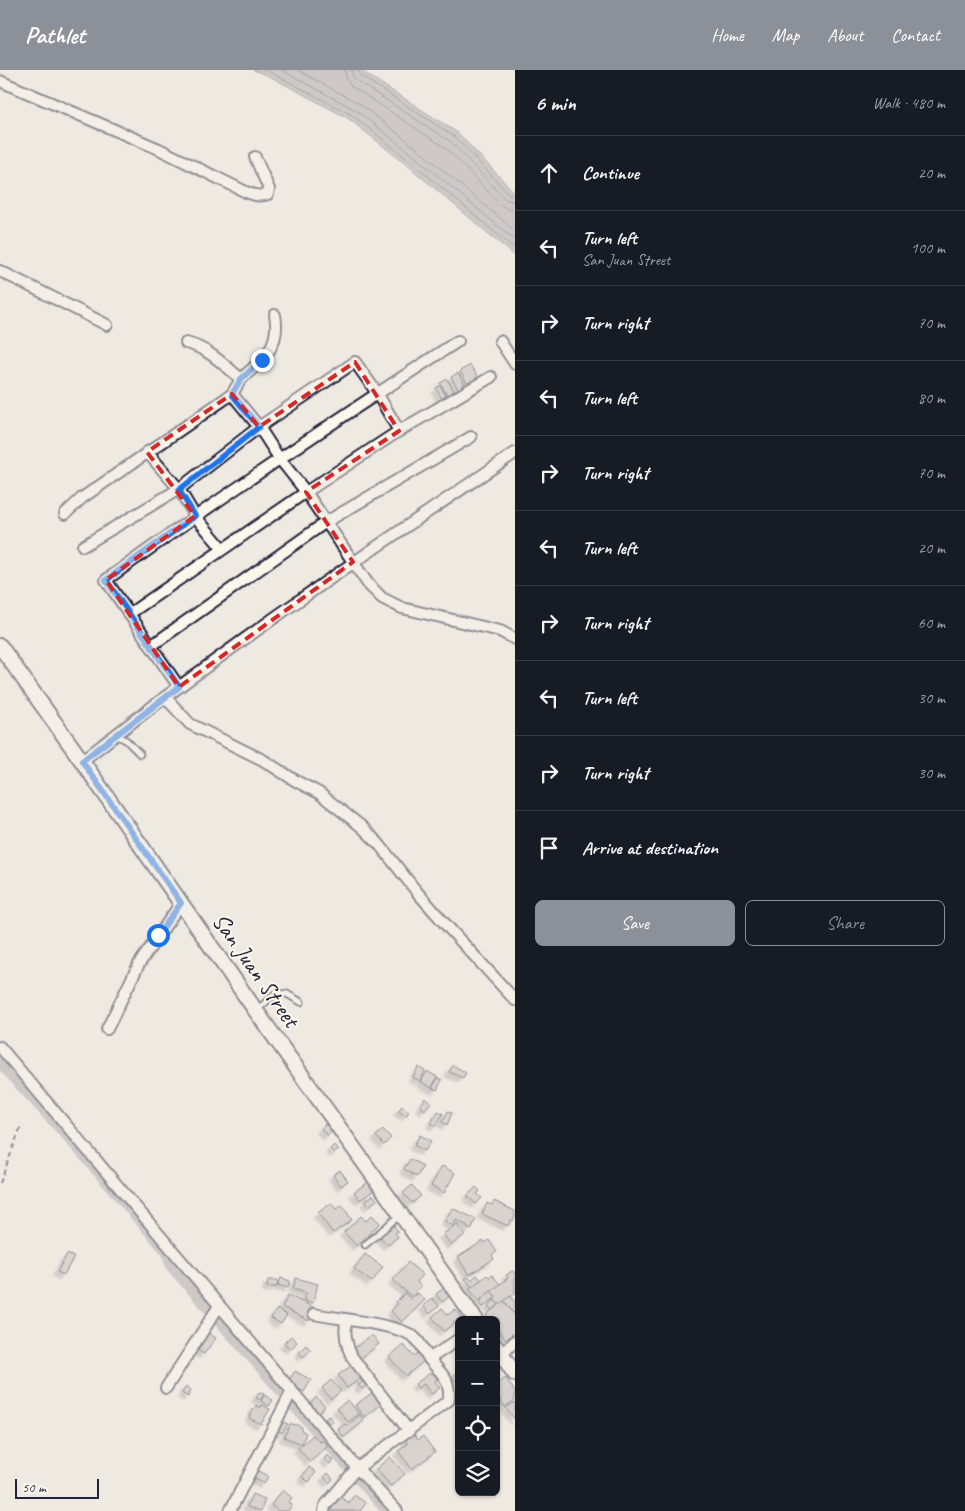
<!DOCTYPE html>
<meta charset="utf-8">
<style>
body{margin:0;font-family:Caveat,sans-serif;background:#20242c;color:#f1f3f6}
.controls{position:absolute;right:15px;bottom:15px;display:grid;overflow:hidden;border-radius:8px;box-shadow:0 1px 4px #0004}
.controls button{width:45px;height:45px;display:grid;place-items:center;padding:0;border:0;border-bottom:1px solid #363941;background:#171b24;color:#f1f3f6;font:25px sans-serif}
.scale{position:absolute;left:15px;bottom:12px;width:84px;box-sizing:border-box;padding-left:5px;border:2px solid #22223b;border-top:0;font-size:14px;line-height:18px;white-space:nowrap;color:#22223b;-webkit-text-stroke:4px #fbf7ec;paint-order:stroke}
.stop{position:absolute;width:15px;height:15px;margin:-11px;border:4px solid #1a73e8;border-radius:50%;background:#fff}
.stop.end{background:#1a73e8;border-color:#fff;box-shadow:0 1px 5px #0008}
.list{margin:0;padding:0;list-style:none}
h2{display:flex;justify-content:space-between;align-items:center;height:65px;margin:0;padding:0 20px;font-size:21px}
h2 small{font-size:16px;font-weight:400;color:#9ea1a6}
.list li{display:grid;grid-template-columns:32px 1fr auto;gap:15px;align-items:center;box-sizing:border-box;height:75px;padding:0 20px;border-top:1px solid #363941}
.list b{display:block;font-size:19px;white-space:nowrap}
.list p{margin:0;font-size:16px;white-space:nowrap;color:#9ea1a6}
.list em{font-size:16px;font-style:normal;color:#9ea1a6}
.actions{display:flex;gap:10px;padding:15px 20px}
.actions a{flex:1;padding:11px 0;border:1px solid #8c9099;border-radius:8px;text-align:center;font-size:18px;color:#8c9099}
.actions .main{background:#8c9099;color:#fff}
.icon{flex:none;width:28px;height:28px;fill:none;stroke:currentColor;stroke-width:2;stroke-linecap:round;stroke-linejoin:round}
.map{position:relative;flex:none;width:515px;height:1441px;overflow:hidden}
header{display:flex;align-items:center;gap:30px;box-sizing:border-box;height:70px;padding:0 25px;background:#8c9099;color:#fff}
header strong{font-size:24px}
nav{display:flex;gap:28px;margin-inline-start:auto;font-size:18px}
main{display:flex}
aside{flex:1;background:#171b24}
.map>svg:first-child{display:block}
.water{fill:#a6a3a7;stroke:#716f7c}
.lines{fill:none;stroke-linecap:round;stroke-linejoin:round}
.shore{stroke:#575666;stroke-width:1}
.canal{stroke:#a6a3a7;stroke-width:11}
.building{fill:#bcb8b8;stroke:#22223b;filter:url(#shadow)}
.lane-casing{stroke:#22223b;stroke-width:9}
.street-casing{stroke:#22223b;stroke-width:14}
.secondary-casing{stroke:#22223b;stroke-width:18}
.path{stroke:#22223b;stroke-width:2;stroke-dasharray:5 4;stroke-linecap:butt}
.lane{stroke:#fbf7ec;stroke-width:5}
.street{stroke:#fbf7ec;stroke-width:10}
.secondary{stroke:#fbf7ec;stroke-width:14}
.route{stroke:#1a73e8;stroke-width:6}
.marked{fill:none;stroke:#d62828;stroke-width:4;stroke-dasharray:10 6;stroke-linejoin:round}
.labels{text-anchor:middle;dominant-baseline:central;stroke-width:4;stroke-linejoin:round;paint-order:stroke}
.street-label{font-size:24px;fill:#22223b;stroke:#fbf7ec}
</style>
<header>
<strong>Pathlet</strong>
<nav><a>Home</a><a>Map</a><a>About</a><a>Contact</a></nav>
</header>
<main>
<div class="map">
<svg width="515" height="1441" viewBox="0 0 515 1441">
<defs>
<filter id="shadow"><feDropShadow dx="-4.5" dy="4.5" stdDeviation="1" flood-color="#0004"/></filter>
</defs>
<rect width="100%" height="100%" fill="#eeeae2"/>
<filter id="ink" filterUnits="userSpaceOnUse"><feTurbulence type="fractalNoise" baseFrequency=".02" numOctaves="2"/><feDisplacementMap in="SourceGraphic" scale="10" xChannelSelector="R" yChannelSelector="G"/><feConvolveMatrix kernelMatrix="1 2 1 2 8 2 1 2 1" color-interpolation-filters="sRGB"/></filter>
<g filter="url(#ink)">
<!-- water -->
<polygon class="water" points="253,0 360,0 458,63 515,123 515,186 407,95 349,49 269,6"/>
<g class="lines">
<!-- shore -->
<g class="shore">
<polyline points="266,0 352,45 410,91 515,179"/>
<polyline points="281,0 356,40 414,86 515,170"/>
<polyline points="297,0 360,34 419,80 515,161"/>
<polyline points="345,0 346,8 351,16 446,78 500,134 507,139 515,140"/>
<polyline points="352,0 353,7 357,11 451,72 505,129 515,132"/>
<polyline points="358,0 361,6 455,67 509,124 515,126"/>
</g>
<!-- canal -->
<polyline class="canal" points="0,993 67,1066 167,1182 171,1196 387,1441"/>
</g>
<!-- building -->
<g class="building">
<polygon points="470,295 478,307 468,315 460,301"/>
<polygon points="458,303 465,315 458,319 451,307"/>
<polygon points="447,309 456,324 449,328 440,313"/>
<polygon points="440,316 446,326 442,329 436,318"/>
<polygon points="453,995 466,1003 463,1008 449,1002"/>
<polygon points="418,997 425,1001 420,1011 413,1007"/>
<polygon points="427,1001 437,1007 432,1018 421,1012"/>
<polygon points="438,1008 442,1010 437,1020 432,1018"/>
<polygon points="425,1028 431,1032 425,1040 420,1036"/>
<polygon points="402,1036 409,1041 406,1046 398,1041"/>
<polygon points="438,1041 443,1044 436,1056 431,1053"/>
<polygon points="448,1041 452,1043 447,1055 442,1052"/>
<polygon points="325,1054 332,1061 328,1066 321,1059"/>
<polygon points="383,1059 391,1068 384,1075 376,1066"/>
<polygon points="420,1065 431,1071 425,1081 414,1075"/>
<polygon points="334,1075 339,1080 334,1083 330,1079"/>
<polygon points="410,1089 423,1096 417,1107 404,1099"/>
<polygon points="442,1096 455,1103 444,1123 431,1116"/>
<polygon points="340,1100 348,1111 341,1116 333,1105"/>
<polygon points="368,1112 373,1121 360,1130 354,1122"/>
<polygon points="412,1115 421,1126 412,1133 403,1123"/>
<polygon points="476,1117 480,1121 477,1124 482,1128 476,1134 467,1126"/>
<polygon points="373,1125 377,1130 369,1136 365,1131"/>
<polygon points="494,1131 515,1141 515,1147 513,1151 511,1150 508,1156 482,1144 487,1133 492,1135"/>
<polygon points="331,1133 336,1139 342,1135 352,1150 333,1163 318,1143"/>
<polygon points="452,1138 476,1149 471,1160 467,1158 468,1156 456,1150 453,1156 445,1151"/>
<polygon points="372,1145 380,1153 357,1176 344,1162 361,1146 366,1151"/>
<polygon points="392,1154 398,1161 395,1163 398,1167 388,1175 379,1165"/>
<polygon points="457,1154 465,1165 451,1175 443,1164"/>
<polygon points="489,1170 497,1182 492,1185 494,1189 469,1205 458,1187 483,1171 484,1173"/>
<polygon points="67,1184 74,1187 64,1205 57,1202"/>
<polygon points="365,1184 383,1197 372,1212 354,1199"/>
<polygon points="408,1192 423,1205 417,1212 421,1216 412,1227 393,1210"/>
<polygon points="512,1201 515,1203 515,1224 499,1235 494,1229 496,1227 491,1221 508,1208 506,1205"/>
<polygon points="477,1205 481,1210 472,1217 465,1209 468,1207 471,1210"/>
<polygon points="487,1205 489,1207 492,1205 500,1214 479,1231 469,1219"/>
<polygon points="281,1208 290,1211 288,1218 278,1215"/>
<polygon points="296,1208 318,1214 313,1233 304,1231 306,1223 293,1219"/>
<polygon points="268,1210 278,1210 277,1217 267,1217"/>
<polygon points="444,1218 450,1226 442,1232 436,1224"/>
<polygon points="491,1221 496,1227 483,1237 480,1233 482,1231 481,1229"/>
<polygon points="405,1223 411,1230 418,1223 425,1230 402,1252 391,1241 398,1234 396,1232"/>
<polygon points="288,1225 315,1238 309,1251 282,1237"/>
<polygon points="510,1226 515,1232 515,1245 504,1231"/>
<polygon points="432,1228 439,1236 430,1244 423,1236"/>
<polygon points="495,1230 499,1235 492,1240 488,1236"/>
<polygon points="504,1231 515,1245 515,1261 506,1270 496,1257 496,1250 490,1250 486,1245"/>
<polygon points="442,1238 448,1245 455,1239 464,1250 459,1250 459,1253 457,1251 444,1261 432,1247"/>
<polygon points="277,1239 287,1245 281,1254 271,1248"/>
<polygon points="207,1262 216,1268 204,1284 195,1278"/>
<polygon points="372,1265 379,1274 360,1289 353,1279"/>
<polygon points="291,1266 297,1272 291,1279 284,1273"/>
<polygon points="306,1275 311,1280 303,1287 299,1282"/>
<polygon points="403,1275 414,1286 418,1283 425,1290 406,1306 389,1287"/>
<polygon points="354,1294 369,1314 362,1319 358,1315 362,1312 360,1309 347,1318 338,1305"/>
<polygon points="436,1299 441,1306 435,1311 440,1318 431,1324 424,1314 418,1318 415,1314"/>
<polygon points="459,1300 459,1313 452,1307"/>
<polygon points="295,1301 311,1310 304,1322 288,1312"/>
<polygon points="506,1308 515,1322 515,1330 505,1337 496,1324 496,1314"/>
<polygon points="331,1310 341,1321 331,1329 322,1318"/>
<polygon points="186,1316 191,1320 188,1327 182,1323"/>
<polygon points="259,1322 264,1324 261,1330 256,1328"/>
<polygon points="372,1323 381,1335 364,1347 355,1335"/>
<polygon points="264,1325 273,1330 269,1336 261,1331"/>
<polygon points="316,1327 325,1336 319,1343 310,1334"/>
<polygon points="348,1330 359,1344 348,1352 337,1338"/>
<polygon points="515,1332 515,1350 506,1338"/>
<polygon points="256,1335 260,1338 262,1335 270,1339 261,1354 249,1348"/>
<polygon points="360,1345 364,1351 344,1367 338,1359 345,1354 347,1356"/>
<polygon points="329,1346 333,1351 330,1354 325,1349"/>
<polygon points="284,1352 288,1354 282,1363 278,1360"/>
<polygon points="290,1354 297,1355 302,1357 301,1360 306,1363 302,1374 284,1367"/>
<polygon points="413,1363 418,1370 423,1366 435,1382 412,1399 398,1381 408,1374 404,1369"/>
<polygon points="313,1365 320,1372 323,1371 328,1376 310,1392 298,1378"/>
<polygon points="327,1385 333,1390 330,1394 324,1389"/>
<polygon points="390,1387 405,1404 391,1416 376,1399"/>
<polygon points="309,1397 316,1402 309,1412 302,1407"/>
<polygon points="258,1401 268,1406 264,1414 254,1408"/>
<polygon points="328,1403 333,1409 329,1413 324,1407"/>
<polygon points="283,1420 292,1428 289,1432 292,1435 288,1441 279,1441 271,1435"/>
<polygon points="252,1424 265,1429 261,1441 247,1437"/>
<polygon points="354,1425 366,1433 360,1441 330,1441 340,1427 349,1433"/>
</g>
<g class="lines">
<!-- lane casing -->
<g class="lane-casing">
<g id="lane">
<polyline points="115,665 126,670 140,684"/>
<polyline points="256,941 276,923 287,924 301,932"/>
<polyline points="365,1175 401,1144"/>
</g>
</g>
<!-- street casing -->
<g class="street-casing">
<g id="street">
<path d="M 0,11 L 159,79 L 246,122 C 254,125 259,127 268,124 L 269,119 L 255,87"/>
<polyline points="0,201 107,255"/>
<polyline points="500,271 515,294"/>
<path d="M 186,273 C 208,278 224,295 241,309 L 232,324"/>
<path d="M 241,309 C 262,290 281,277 275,245"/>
<polyline points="147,382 179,419 195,446 222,478"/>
<polyline points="65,444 82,428 232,324 259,357 279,388 306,422 368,514 382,528 402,538 500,561 515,569"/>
<polyline points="83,476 179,419 259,357 355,292 377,323 399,361"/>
<polyline points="129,544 306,422 399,361 491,307"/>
<polyline points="151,576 326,452 471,367"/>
<path d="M 179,617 L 106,510 C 221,427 339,348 458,271"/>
<polyline points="165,627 190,654 263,690 296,711 319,723 362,757 379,774 417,822 447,856 515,930"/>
<path d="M 82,691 C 221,581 368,482 515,383"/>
<polyline points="107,959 139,894 181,833"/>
<polyline points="0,977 358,1399 397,1441"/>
<path d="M 314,1244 C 337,1249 401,1254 415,1268 C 421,1273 425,1283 430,1290 C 443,1306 450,1308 449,1330 L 355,1400 L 325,1436 L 324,1441"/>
<path d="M 346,1250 C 344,1264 346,1275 352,1287 L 409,1361"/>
<polyline points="502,1284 515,1271"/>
<polyline points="429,1289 459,1269"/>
<polyline points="166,1318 219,1236"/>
<polyline points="230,1441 292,1321"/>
</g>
</g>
<!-- secondary casing -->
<g class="secondary-casing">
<g id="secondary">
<polyline points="0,576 82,691 256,941 476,1250"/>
<polyline points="496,1277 515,1304"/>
</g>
</g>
<!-- path -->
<polyline class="path" points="0,1113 21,1056"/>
<!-- lane -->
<use href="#lane" class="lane"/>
<!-- street -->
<use href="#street" class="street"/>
<!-- secondary -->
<use href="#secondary" class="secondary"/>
</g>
</g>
<g class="lines" filter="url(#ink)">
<!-- route -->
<polyline class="route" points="158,865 181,833 82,691 179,617 106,510 195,446 179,420 259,357 232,324 241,309 262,290"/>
</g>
<!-- marked area -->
<path d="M0 0H515V1441H0ZM 355,292 L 399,361 L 306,422 L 353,492 L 179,617 L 106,510 L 195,446 L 147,382 L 232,324 L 259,357 Z" fill="#eeeae2" fill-opacity=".55" fill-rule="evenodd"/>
<path class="marked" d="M 355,292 L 399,361 L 306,422 L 353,492 L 179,617 L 106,510 L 195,446 L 147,382 L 232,324 L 259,357 Z"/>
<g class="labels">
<!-- street labels -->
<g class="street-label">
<text transform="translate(256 900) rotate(55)">San Juan Street</text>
</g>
</g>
</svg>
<div class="controls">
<button>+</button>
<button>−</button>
<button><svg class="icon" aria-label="locate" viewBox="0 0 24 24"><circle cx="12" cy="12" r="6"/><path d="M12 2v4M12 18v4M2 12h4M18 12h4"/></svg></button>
<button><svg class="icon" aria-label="layers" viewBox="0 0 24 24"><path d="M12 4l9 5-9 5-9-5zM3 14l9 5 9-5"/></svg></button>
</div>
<div class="scale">50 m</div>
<div class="stop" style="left:158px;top:865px"></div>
<div class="stop end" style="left:262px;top:290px"></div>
</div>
<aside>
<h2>6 min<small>Walk · 480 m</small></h2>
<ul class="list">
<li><svg class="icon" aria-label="ahead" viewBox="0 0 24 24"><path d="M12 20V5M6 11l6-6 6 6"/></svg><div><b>Continue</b></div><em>20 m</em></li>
<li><svg class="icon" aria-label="left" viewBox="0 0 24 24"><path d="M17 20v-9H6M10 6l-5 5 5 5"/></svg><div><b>Turn left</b><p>San Juan Street</p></div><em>100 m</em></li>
<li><svg class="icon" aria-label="right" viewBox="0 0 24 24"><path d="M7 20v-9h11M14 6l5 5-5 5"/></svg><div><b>Turn right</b></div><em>70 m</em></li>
<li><svg class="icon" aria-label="left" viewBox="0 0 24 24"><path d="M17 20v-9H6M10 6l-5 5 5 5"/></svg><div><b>Turn left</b></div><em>80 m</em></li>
<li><svg class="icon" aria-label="right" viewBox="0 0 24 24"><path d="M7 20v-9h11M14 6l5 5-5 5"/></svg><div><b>Turn right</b></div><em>70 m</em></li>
<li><svg class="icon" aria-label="left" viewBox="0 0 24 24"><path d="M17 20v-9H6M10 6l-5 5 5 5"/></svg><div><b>Turn left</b></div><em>20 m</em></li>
<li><svg class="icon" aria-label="right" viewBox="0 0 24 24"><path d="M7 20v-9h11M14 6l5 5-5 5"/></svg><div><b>Turn right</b></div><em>60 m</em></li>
<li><svg class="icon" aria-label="left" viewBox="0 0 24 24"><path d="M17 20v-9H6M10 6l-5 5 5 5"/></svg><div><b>Turn left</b></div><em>30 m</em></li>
<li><svg class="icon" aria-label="right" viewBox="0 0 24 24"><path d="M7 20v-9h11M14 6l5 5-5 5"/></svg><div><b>Turn right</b></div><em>30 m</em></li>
<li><svg class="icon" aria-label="arrive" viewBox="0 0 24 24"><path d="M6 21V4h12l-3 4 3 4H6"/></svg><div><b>Arrive at destination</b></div></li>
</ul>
<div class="actions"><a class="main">Save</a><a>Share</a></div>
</aside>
</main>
